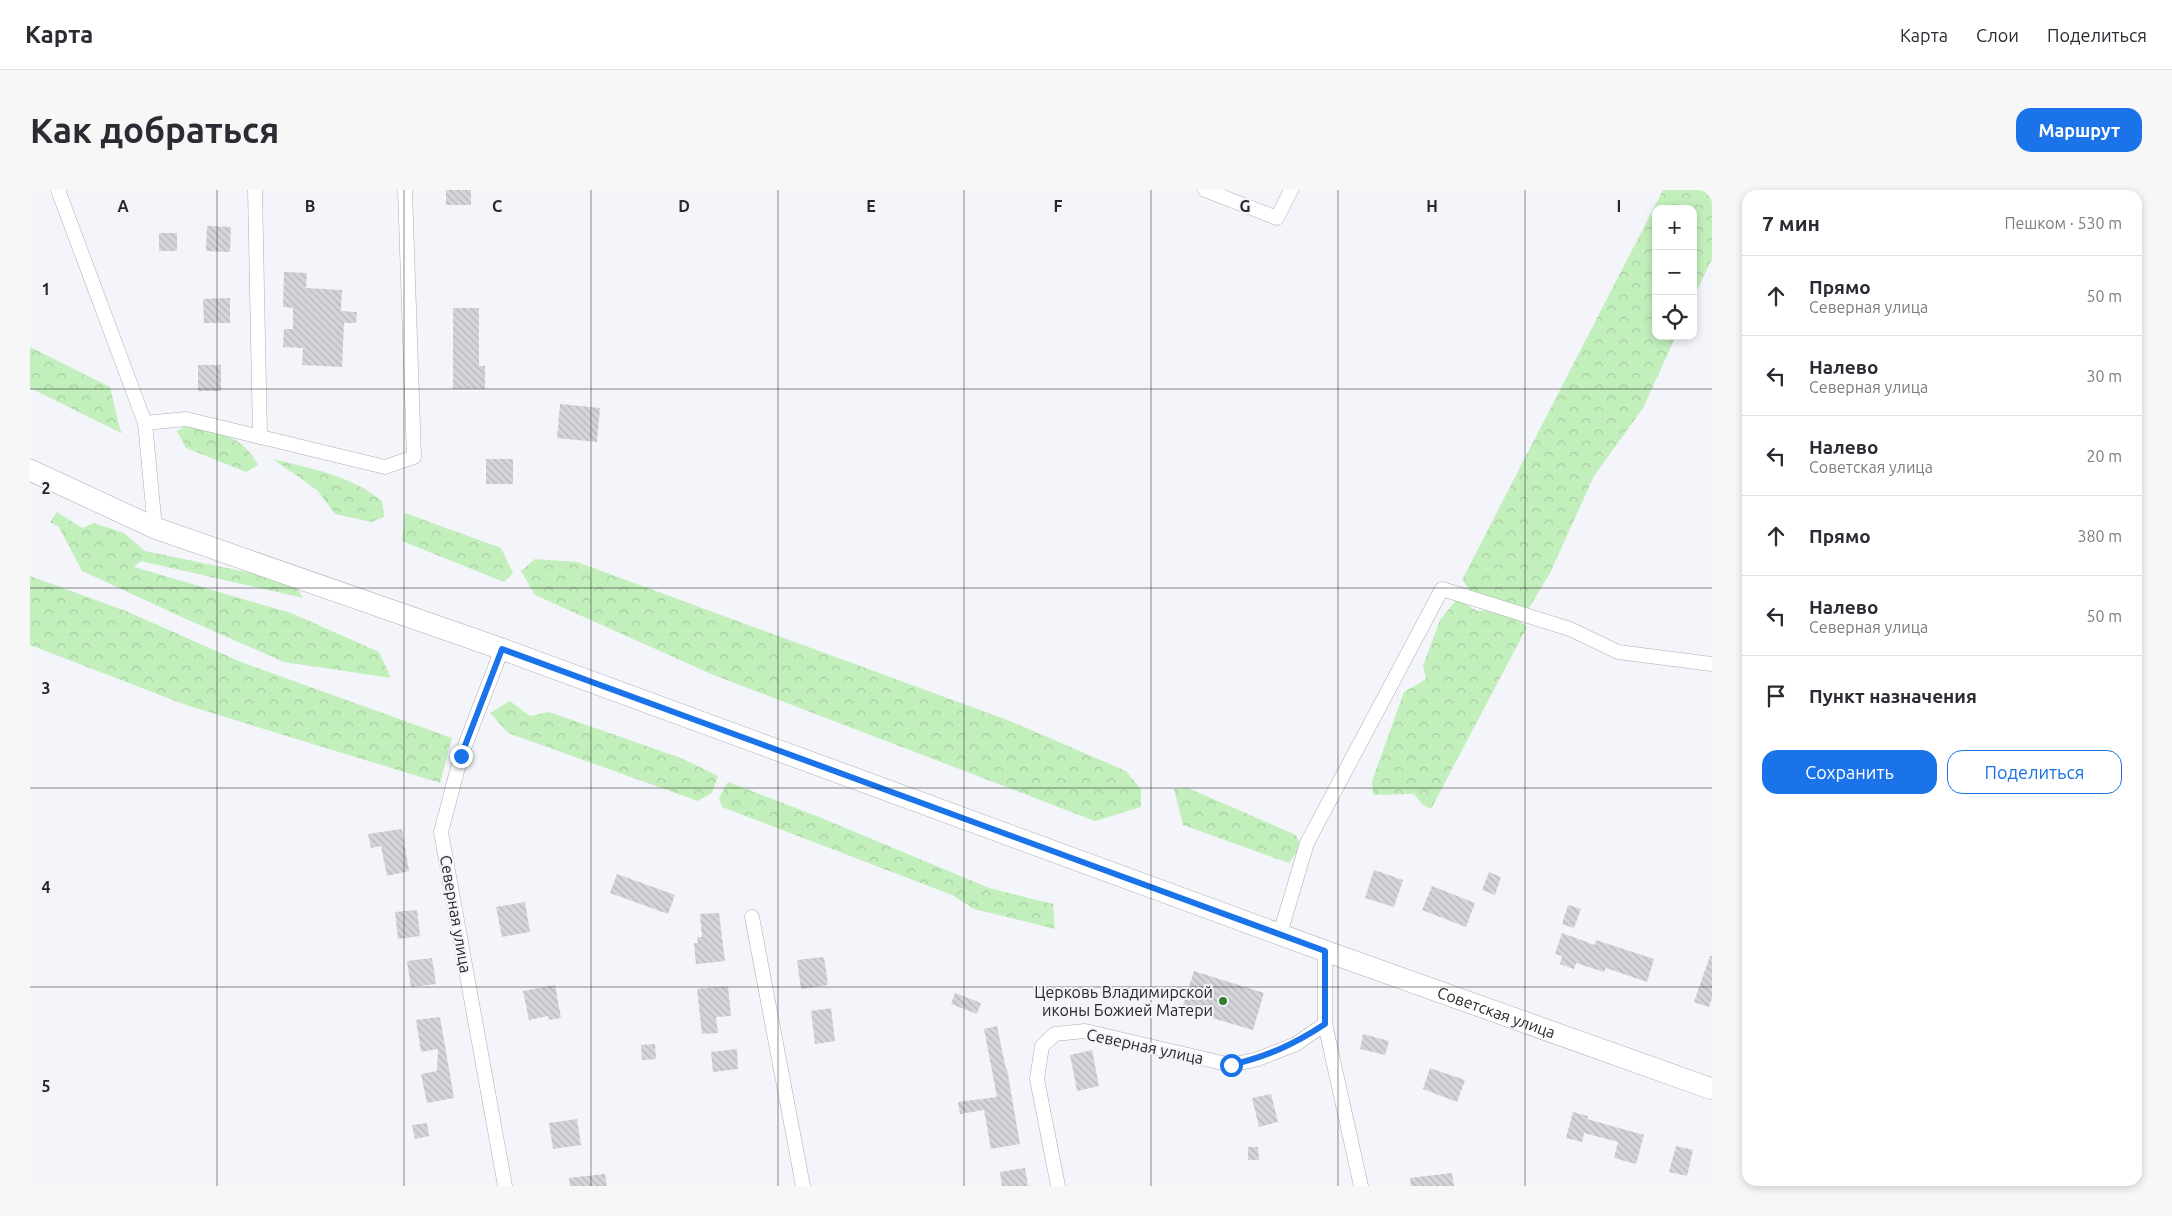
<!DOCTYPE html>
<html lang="ru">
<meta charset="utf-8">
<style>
body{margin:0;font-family:Ubuntu,sans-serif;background:#f7f7f7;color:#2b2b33}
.controls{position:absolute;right:15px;top:15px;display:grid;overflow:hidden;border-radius:10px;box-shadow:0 2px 8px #0003}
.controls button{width:45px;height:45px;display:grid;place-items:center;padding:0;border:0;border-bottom:1px solid #e1e1e2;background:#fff;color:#2b2b33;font:25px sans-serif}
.stop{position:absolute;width:15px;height:15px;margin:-11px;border:4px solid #1a73e8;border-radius:50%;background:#fff}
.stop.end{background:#1a73e8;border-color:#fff;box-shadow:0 1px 5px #0008}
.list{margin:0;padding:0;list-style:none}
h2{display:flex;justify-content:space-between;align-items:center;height:65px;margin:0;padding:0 20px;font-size:21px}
h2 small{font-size:16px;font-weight:400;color:#7c7c81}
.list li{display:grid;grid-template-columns:32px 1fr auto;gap:15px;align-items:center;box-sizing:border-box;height:80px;padding:0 20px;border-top:1px solid #e1e1e2}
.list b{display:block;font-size:19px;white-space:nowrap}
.list p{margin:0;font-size:16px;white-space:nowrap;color:#7c7c81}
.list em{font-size:16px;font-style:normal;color:#7c7c81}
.actions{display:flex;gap:10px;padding:15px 20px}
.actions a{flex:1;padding:11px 0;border:1px solid #1a73e8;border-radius:15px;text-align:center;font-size:18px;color:#1a73e8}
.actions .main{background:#1a73e8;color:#fff}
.icon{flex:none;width:28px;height:28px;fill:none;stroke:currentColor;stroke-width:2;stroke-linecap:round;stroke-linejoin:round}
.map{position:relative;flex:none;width:1682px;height:996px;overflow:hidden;border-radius:15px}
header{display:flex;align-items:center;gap:30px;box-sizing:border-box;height:70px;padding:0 25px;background:#fff;border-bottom:1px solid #e1e1e2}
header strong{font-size:24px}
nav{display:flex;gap:28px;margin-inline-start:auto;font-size:18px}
.intro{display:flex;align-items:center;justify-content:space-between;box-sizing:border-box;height:120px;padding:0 30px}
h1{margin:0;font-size:35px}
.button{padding:12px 22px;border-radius:15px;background:#1a73e8;color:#fff;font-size:18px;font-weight:700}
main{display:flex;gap:30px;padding:0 30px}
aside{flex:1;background:#fff;border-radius:15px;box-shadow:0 2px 8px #0003}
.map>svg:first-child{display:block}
.forest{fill:url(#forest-crowns)}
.building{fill:url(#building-back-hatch)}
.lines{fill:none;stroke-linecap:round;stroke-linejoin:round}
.street-casing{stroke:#adadb3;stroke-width:15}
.primary-casing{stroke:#adadb3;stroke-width:22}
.street{stroke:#fff;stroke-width:14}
.primary{stroke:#fff;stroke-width:21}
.route{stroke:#1a73e8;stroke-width:6}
.grid{fill:none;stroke:#28282a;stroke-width:1;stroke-opacity:0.55}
.poi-dot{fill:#32802a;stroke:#f4f5fb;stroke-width:2}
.labels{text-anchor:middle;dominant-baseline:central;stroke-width:4;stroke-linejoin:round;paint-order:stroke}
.street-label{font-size:16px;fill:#28282a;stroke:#f4f5fb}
.poi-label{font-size:16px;fill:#28282a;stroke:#f4f5fb;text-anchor:end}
.grid-label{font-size:16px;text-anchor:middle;font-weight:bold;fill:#28282a;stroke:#f4f5fb;stroke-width:4;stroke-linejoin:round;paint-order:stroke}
</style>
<header>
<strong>Карта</strong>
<nav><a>Карта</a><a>Слои</a><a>Поделиться</a></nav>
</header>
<div class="intro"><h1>Как добраться</h1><a class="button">Маршрут</a></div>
<main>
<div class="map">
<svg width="1682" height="996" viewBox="0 0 1682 996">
<defs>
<pattern id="forest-crowns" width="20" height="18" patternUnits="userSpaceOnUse" patternTransform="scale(1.25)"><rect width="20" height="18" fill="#c2efbc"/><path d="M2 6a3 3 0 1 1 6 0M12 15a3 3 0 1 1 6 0" fill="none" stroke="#a7cda2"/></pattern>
<pattern id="building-back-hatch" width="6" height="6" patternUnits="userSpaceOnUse" patternTransform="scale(1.25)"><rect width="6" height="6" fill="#d4d5db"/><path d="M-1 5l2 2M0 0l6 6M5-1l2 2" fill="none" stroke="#b6b7bc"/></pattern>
</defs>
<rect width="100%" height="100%" fill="#f4f5fb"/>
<!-- forest -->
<g class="forest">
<polygon points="1633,0 1682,0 1682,69 1663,109 1663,19 1626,19 1626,146 1646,146 1613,218 1564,286 1520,383 1496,423 1470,409 1449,411 1432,390"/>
<polygon points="0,157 80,197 91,243 0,198"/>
<path d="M 157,235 C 187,243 212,244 228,275 L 216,282 L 156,258 L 147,241 Z"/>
<path d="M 243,269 C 282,279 320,285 352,311 L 354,327 L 341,332 L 305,324 L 287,300 Z"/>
<polygon points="27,322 52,338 64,333 94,343 115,361 264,392 273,408 111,371 104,377 261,423 349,462 361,488 254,472 156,429 52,381 29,337 20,332"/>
<polygon points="375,323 471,358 483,383 474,392 372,351"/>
<polygon points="505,369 547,372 980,531 1096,581 1111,599 1111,617 1065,631 681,484 505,405 491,381"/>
<polygon points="0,386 96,421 211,472 422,548 410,593 156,515 0,455"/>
<polygon points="1427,409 1447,421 1475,419 1497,437 1401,619 1392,614 1384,604 1343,605 1342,591 1374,502 1396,489 1393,476 1410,430"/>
<polygon points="480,511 500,526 519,522 651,568 688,586 682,603 668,611 478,543 460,523"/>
<polygon points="698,592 789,627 959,698 1023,714 1025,739 944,719 922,705 692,617 689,608"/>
<polygon points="1158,598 1266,645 1271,656 1259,673 1153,635 1144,599"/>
</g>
<!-- building -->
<g class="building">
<rect x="416" y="0" width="25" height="15"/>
<polygon points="177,36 201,37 200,62 176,61"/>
<rect x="129" y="43" width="18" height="18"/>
<polygon points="254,82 277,83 276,98 312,100 311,121 327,122 326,133 314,133 312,177 272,175 273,158 253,157 254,139 263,139 263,118 253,117"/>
<polygon points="200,108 200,133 174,133 173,109"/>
<polygon points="423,118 449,118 449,176 455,176 455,199 423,199"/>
<rect x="168" y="175" width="23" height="26"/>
<polygon points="530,214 570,218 567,252 527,248"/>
<rect x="456" y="269" width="27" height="25"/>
<polygon points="372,639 379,681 357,686 351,656 341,658 338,644"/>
<polygon points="1344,680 1373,690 1364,717 1335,708"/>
<polygon points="1459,682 1471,687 1465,705 1452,700"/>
<polygon points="587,684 645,705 638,724 580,703"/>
<polygon points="1402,696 1445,713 1436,737 1392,720"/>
<polygon points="495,712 500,742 472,747 466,717"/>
<polygon points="1538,715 1551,719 1544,738 1532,734"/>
<polygon points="387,720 390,746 368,749 365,722"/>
<polygon points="689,723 695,771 666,774 664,753 668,753 667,747 672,747 670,724"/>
<polygon points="1532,743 1565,755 1566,750 1624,769 1617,792 1576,778 1574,782 1546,773 1544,779 1530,774 1532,766 1525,764"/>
<polygon points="1680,766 1682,766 1682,808 1679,817 1664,812"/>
<polygon points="794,767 798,795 771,799 767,770"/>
<polygon points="402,768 406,794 381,797 377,771"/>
<polygon points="1164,781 1234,803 1223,840 1152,819"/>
<polygon points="525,795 531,828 519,830 518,826 499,830 493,801"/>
<polygon points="698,796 701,826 686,827 688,843 672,844 667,799"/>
<polygon points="925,803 951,813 947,824 921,814"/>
<polygon points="801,818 805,851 785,854 781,821"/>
<polygon points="410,827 424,908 397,913 391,884 407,881 408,859 391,862 386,830"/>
<polygon points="967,836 976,879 977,879 990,954 961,959 954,920 930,924 928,912 967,907 954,839"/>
<polygon points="1333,844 1359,851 1355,865 1330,859"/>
<polygon points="625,854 626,869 612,870 611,855"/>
<polygon points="707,859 708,879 683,882 681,862"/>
<polygon points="1062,860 1069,896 1047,901 1040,865"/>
<polygon points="1400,878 1435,890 1427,912 1393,899"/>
<polygon points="1241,904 1248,932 1229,937 1222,908"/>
<polygon points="1543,922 1558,926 1557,929 1614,945 1606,974 1584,968 1588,952 1554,943 1552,952 1536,948"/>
<polygon points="547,929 551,955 523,959 519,933"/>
<polygon points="397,933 399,946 385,949 382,935"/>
<polygon points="1646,956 1663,960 1657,986 1639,982"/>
<polygon points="1218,957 1228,957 1229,970 1218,970"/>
<polygon points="995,978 998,996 972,996 970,982"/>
<polygon points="1422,983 1424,996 1381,996 1380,988"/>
<polygon points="575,984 577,996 540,996 539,988"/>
</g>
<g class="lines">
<!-- street casing -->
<g class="street-casing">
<g id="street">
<polyline points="28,0 115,233 125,338"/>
<polyline points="225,0 230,247"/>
<polyline points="1175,0 1247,28 1261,0"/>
<polyline points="115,233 156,229 355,277 384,267 375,0"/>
<polyline points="472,459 431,566 411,642 475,996"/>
<polyline points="722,727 773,996"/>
<polyline points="1250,744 1277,653 1412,399 1540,439 1588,462 1682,474"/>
<polyline points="1295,761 1295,834 1331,996"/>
<polyline points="1028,996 1007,889 1012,856 1025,844 1055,841 1201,875 1228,869 1266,854 1295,834"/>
</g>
</g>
<!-- primary casing -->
<g class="primary-casing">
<g id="primary">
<path id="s1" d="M 0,280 L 125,338 L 472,459 L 1295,761 L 1682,899"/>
</g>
</g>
<!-- street -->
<use href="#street" class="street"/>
<!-- primary -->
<use href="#primary" class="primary"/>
</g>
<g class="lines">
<!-- route -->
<path class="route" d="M 431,566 L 472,459 L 1295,761 L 1295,834 C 1263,855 1238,866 1201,875"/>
</g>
<!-- grid -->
<path class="grid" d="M 187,0 L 187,996M 374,0 L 374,996M 561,0 L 561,996M 748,0 L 748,996M 934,0 L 934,996M 1121,0 L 1121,996M 1308,0 L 1308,996M 1495,0 L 1495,996M 0,199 L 1682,199M 0,398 L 1682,398M 0,598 L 1682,598M 0,797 L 1682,797"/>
<!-- markers -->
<circle class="poi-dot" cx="1193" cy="811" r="5"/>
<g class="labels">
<!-- street labels -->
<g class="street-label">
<text transform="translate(426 724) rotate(80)">Северная улица</text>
<text stroke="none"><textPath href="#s1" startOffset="1564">Советская улица</textPath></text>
<text transform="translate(1115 856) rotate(12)">Северная улица</text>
</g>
<!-- poi labels -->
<g class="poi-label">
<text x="1183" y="802">Церковь Владимирской<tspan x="1183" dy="18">иконы Божией Матери</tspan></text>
</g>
</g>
<g class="grid-label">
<text x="93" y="22">A</text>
<text x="280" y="22">B</text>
<text x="467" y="22">C</text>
<text x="654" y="22">D</text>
<text x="841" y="22">E</text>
<text x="1028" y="22">F</text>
<text x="1215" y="22">G</text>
<text x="1402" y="22">H</text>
<text x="1589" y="22">I</text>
<text x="16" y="105">1</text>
<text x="16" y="304">2</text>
<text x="16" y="504">3</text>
<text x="16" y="703">4</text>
<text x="16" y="902">5</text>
</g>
</svg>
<div class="controls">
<button>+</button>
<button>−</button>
<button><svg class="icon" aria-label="locate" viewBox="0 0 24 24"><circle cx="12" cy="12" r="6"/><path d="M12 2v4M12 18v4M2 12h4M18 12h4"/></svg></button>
</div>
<div class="stop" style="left:1201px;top:875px"></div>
<div class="stop end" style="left:431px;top:566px"></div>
</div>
<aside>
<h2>7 мин<small>Пешком · 530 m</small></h2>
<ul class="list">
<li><svg class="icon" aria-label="ahead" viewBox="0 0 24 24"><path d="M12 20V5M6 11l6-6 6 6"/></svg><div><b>Прямо</b><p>Северная улица</p></div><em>50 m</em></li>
<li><svg class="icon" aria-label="left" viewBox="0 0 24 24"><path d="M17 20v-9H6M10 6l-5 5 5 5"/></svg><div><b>Налево</b><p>Северная улица</p></div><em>30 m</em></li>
<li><svg class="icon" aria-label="left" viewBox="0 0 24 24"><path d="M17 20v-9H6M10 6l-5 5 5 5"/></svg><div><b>Налево</b><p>Советская улица</p></div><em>20 m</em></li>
<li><svg class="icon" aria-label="ahead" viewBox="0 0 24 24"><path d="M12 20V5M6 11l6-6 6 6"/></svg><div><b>Прямо</b></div><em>380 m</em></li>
<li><svg class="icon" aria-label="left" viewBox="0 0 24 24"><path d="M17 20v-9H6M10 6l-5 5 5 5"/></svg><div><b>Налево</b><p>Северная улица</p></div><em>50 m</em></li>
<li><svg class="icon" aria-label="arrive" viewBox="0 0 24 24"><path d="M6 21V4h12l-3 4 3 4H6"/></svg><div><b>Пункт назначения</b></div></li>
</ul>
<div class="actions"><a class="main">Сохранить</a><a>Поделиться</a></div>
</aside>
</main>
